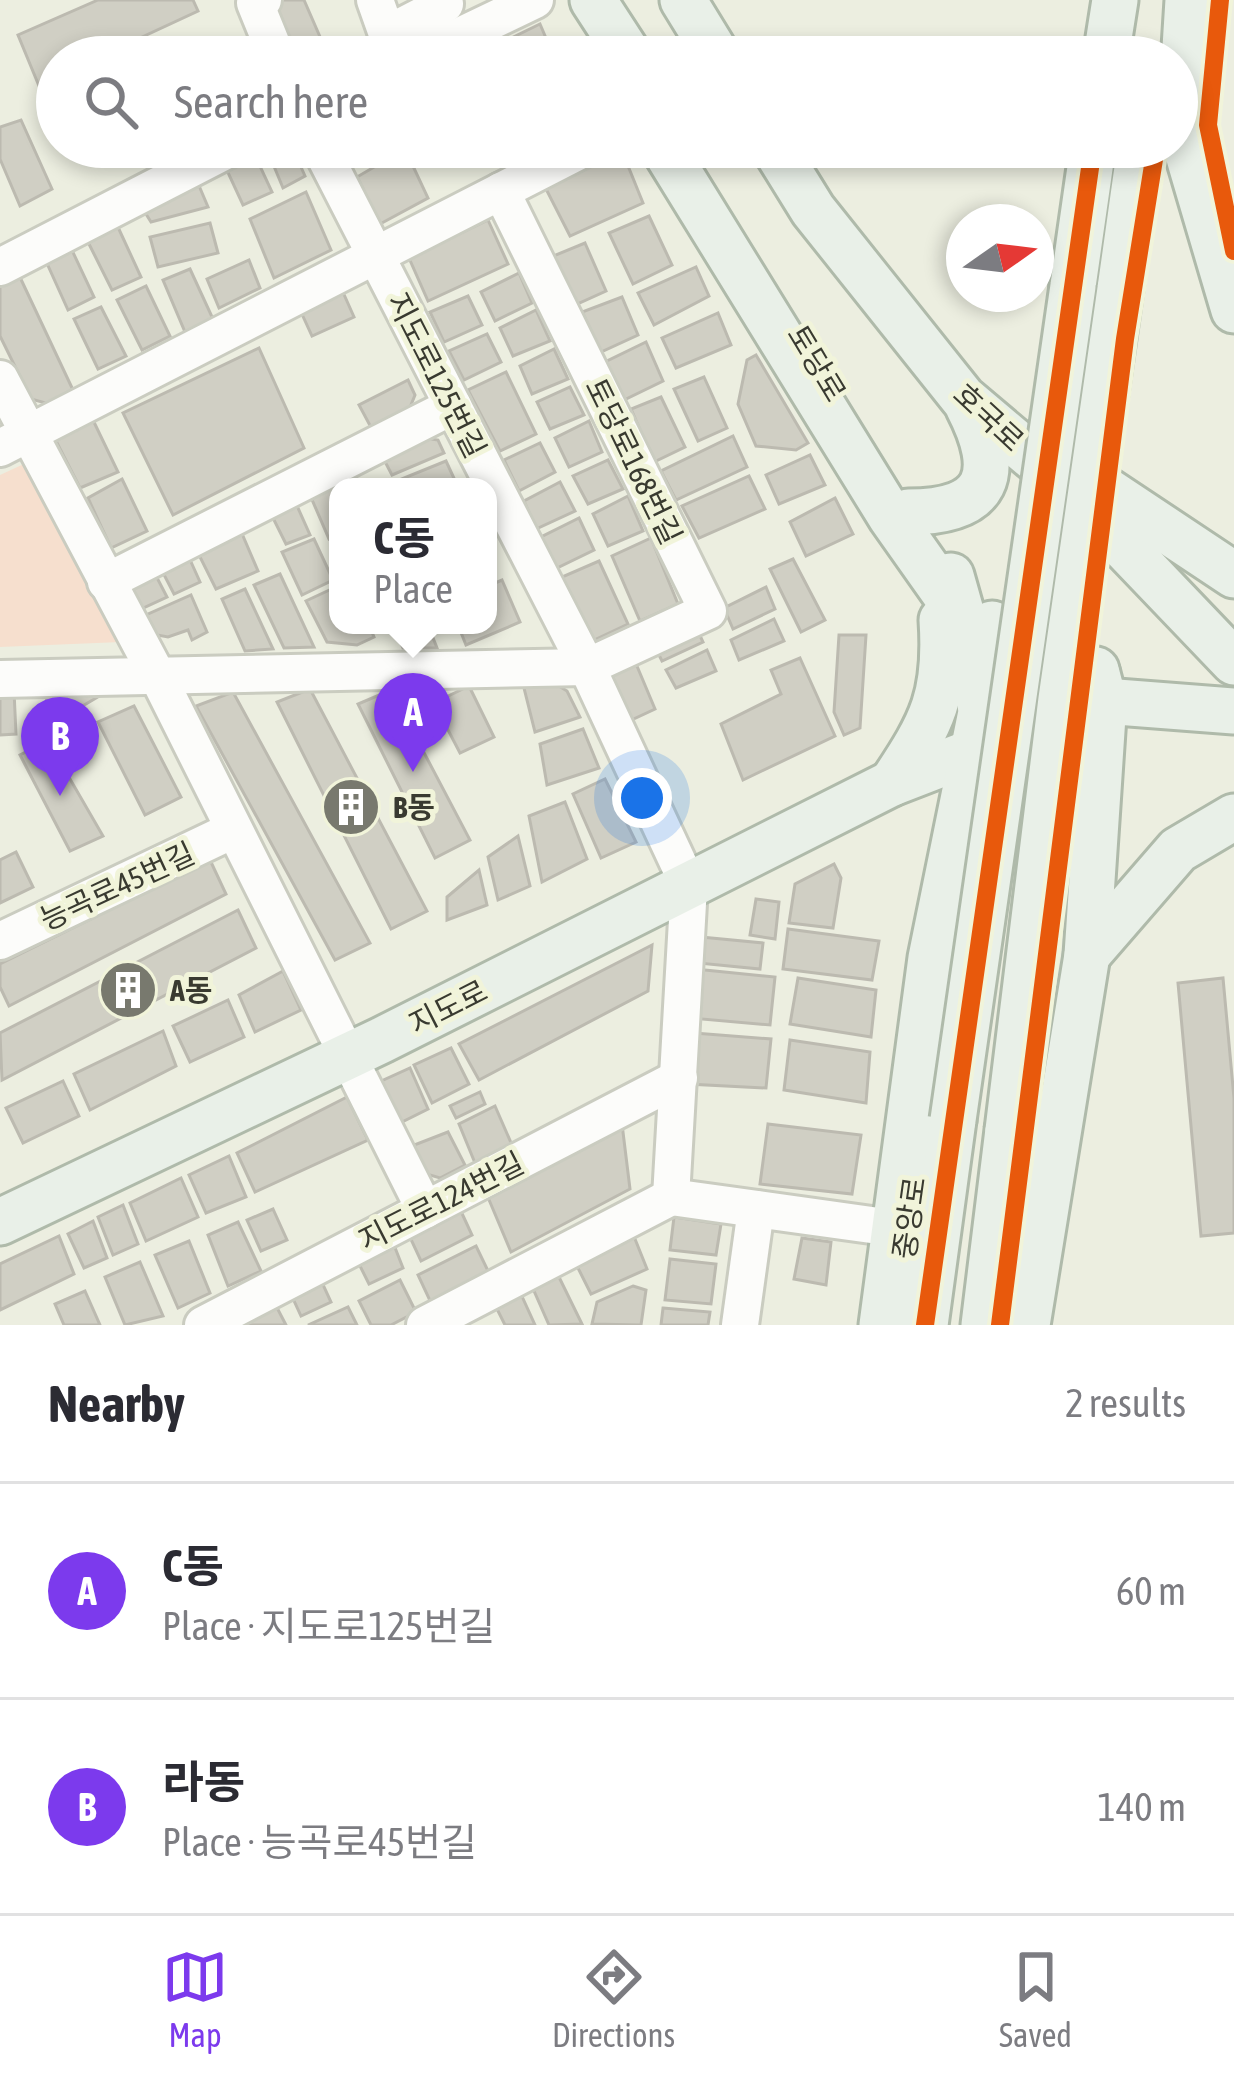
<!DOCTYPE html>
<meta charset="utf-8">
<style>
body{margin:0;font-family:"Asap Condensed","Noto Sans KR",sans-serif;background:#f2f2f3;color:#2b2b33}
.compass{position:absolute;left:946px;top:204px;width:108px;height:108px;border-radius:50%;background:#fff;box-shadow:0 6px 18px #0003;rotate:76deg}
.you{position:absolute;left:642px;top:798px;width:42px;height:42px;margin:-30px;border:9px solid #fff;border-radius:50%;background:#1a73e8;box-shadow:0 0 0 18px #1a73e833}
.badge{display:grid;place-items:center;width:78px;height:78px;border-radius:50%;background:#7c3aed;color:#fff;font-size:39px;font-weight:700}
.pin{position:absolute;translate:-50% -99px;filter:drop-shadow(0 3px 6px #0008)}
.pin::after{content:'';position:absolute;top:63px;width:42px;height:36px;background:inherit;clip-path:polygon(0 0,100% 0,50% 100%)}
.popup{position:absolute;left:329px;top:478px;width:168px;height:156px;box-sizing:border-box;display:grid;place-content:center;border-radius:24px;background:#fff;filter:drop-shadow(0 3px 9px #0005);font-size:39px;white-space:nowrap;color:#7c7c81}
.popup b{font-size:45px;color:#2b2b33}
.popup::after{content:'';position:absolute;left:50%;top:100%;margin-left:-24px;border:24px solid transparent;border-top-color:#fff}
.list{margin:0;padding:0;list-style:none}
h2{display:flex;justify-content:space-between;align-items:center;height:156px;margin:0;padding:0 48px;font-size:51px}
h2 small{font-size:39px;font-weight:400;color:#7c7c81}
.list li{display:grid;grid-template-columns:78px 1fr auto;gap:36px;align-items:center;box-sizing:border-box;height:216px;padding:0 48px;border-top:3px solid #e1e1e2}
.list b{display:block;font-size:45px;white-space:nowrap}
.list p{margin:0;font-size:39px;white-space:nowrap;color:#7c7c81}
.list em{font-size:39px;font-style:normal;color:#7c7c81}
.icon{flex:none;width:66px;height:66px;fill:none;stroke:currentColor;stroke-width:2;stroke-linecap:round;stroke-linejoin:round}
.map{position:relative;flex:none;width:1234px;height:1325px;overflow:hidden}
.search{position:absolute;background:#fff;box-shadow:0 6px 18px #0003;left:36px;right:36px;top:36px;height:132px;display:flex;align-items:center;gap:30px;box-sizing:border-box;padding:0 42px;border-radius:66px;color:#7c7c81;font-size:45px}
.sheet{height:588px;background:#fff}
nav{display:flex;justify-content:space-around;align-items:center;box-sizing:border-box;height:168px;border-top:3px solid #e1e1e2;background:#fff;font-size:33px;color:#7c7c81}
nav a{display:grid;justify-items:center;gap:6px}
nav .on{color:#7c3aed}
.map>svg:first-child{display:block}
.green{fill:#f6dfce}
.building{fill:#d0cfc4;stroke:#bcbab0;stroke-width:3}
.lines{fill:none;stroke-linecap:round;stroke-linejoin:round}
.minor-casing{stroke:#caccc0;stroke-width:42}
.major-casing{stroke:#afbaaa;stroke-width:51}
.minor{stroke:#fcfcfa;stroke-width:36}
.major{stroke:#e9f0e8;stroke-width:45}
.major-bridge-casing{stroke:#afbaaa;stroke-width:51;stroke-linecap:butt}
.major-bridge{stroke:#e9f0e8;stroke-width:45}
.cycleway-casing{stroke:#f1f4da;stroke-width:26}
.cycleway{stroke:#e8590c;stroke-width:18}
.labels{text-anchor:middle;dominant-baseline:central;stroke-width:10;stroke-linejoin:round;paint-order:stroke}
.street-label{font-size:30px;fill:#393a30;stroke:#f1f4da}
.poi-label{font-size:30px;font-weight:bold;fill:#393a30;stroke:#f1f4da;text-anchor:start}
</style>
<div class="map">
<svg width="1234" height="1325" viewBox="0 0 1234 1325">
<rect width="100%" height="100%" fill="#eceee0"/>
<!-- green -->
<polygon class="green" points="26,463 121,642 0,647 0,475"/>
<!-- building -->
<g class="building">
<polygon points="98,0 193,0 198,11 99,57 57,57 57,77 39,86 18,35"/>
<polygon points="278,0 304,0 327,53 288,57 263,6"/>
<polygon points="540,24 554,57 504,57 499,44"/>
<polygon points="21,120 52,189 20,206 0,159 0,127"/>
<polygon points="266,147 292,147 305,176 283,188"/>
<polygon points="494,147 537,147 502,164"/>
<polygon points="252,149 272,192 243,205 224,164"/>
<polygon points="405,149 428,198 380,224 357,177"/>
<polygon points="622,151 643,203 570,236 546,189"/>
<polygon points="197,181 208,207 151,222 141,206"/>
<polygon points="306,192 331,250 274,278 250,219"/>
<polygon points="649,216 672,265 633,284 609,233"/>
<polygon points="488,220 508,264 428,301 409,258"/>
<polygon points="210,223 218,253 158,267 150,237"/>
<polygon points="117,225 141,277 112,290 88,242"/>
<polygon points="585,243 606,291 575,305 551,257"/>
<polygon points="70,246 94,297 68,310 45,259"/>
<polygon points="249,260 260,288 219,308 207,279"/>
<polygon points="696,267 709,296 654,325 638,293"/>
<polygon points="190,269 213,319 185,332 163,280"/>
<polygon points="18,273 73,390 49,404 31,399 0,336 0,283"/>
<polygon points="519,273 532,303 495,321 481,292"/>
<polygon points="146,286 170,336 142,350 117,300"/>
<polygon points="342,290 354,317 312,336 301,312"/>
<polygon points="468,296 482,325 444,342 430,312"/>
<polygon points="622,297 638,335 601,352 582,312"/>
<polygon points="101,307 126,356 98,369 74,319"/>
<polygon points="536,310 550,341 513,356 500,328"/>
<polygon points="718,313 731,345 676,368 662,338"/>
<polygon points="487,334 501,362 464,380 449,351"/>
<polygon points="646,342 663,381 624,400 605,362"/>
<polygon points="259,348 304,448 173,515 123,413"/>
<polygon points="554,349 568,379 532,394 520,366"/>
<polygon points="756,355 808,443 796,450 756,446 738,404 747,360"/>
<polygon points="506,372 536,434 500,451 468,390"/>
<polygon points="704,377 727,428 698,441 674,389"/>
<polygon points="408,380 415,395 406,417 373,431 359,405"/>
<polygon points="570,387 584,415 550,429 537,402"/>
<polygon points="661,397 685,447 654,462 631,409"/>
<polygon points="92,418 118,472 80,488 54,437"/>
<polygon points="589,421 602,452 569,467 555,438"/>
<polygon points="733,436 747,467 676,500 661,471"/>
<polygon points="417,437 438,440 444,453 392,475 381,454"/>
<polygon points="540,443 555,472 519,491 504,460"/>
<polygon points="810,455 825,485 779,504 766,475"/>
<polygon points="608,460 623,489 588,504 573,476"/>
<polygon points="446,461 458,487 396,487 394,482"/>
<polygon points="749,476 765,509 699,538 682,506"/>
<polygon points="122,479 147,531 111,548 88,498"/>
<polygon points="335,480 338,535 329,539 310,495"/>
<polygon points="560,482 575,511 536,529 524,501"/>
<polygon points="628,496 643,531 608,546 593,514"/>
<polygon points="835,498 853,534 806,556 790,522"/>
<polygon points="294,499 310,535 286,544 270,512"/>
<polygon points="579,518 594,550 557,568 541,537"/>
<polygon points="240,529 258,571 216,589 197,551"/>
<polygon points="651,538 678,604 640,621 612,556"/>
<polygon points="314,539 333,580 302,595 282,552"/>
<polygon points="187,553 200,582 174,594 160,567"/>
<polygon points="793,559 825,620 801,632 770,569"/>
<polygon points="599,561 628,624 592,641 562,577"/>
<polygon points="153,570 167,597 141,609 127,585"/>
<polygon points="280,574 314,647 284,648 254,585"/>
<polygon points="502,580 520,622 466,645 458,625 488,625 488,586"/>
<polygon points="338,586 338,625 369,625 374,637 357,645 327,642 306,601"/>
<polygon points="766,587 775,609 733,629 724,608"/>
<polygon points="245,589 273,649 245,651 222,599"/>
<polygon points="191,595 207,632 192,640 188,630 168,637 157,635 146,615"/>
<polygon points="774,619 784,641 739,660 731,640"/>
<polygon points="393,625 428,625 437,648 403,648"/>
<polygon points="695,625 703,642 662,661 653,643"/>
<polygon points="839,635 866,635 860,728 844,735 834,712"/>
<polygon points="707,650 716,671 676,688 666,670"/>
<polygon points="800,658 835,736 743,780 721,724 781,694 771,670"/>
<polygon points="634,659 655,709 625,723 605,671"/>
<polygon points="549,680 567,691 580,717 535,732 523,684"/>
<polygon points="469,686 494,737 460,753 434,703"/>
<polygon points="113,688 79,708 46,714 47,691"/>
<polygon points="310,689 427,911 391,929 277,702"/>
<polygon points="391,690 470,840 435,858 358,704"/>
<polygon points="0,691 14,691 16,734 0,735"/>
<polygon points="233,692 370,943 335,960 196,706"/>
<polygon points="134,706 181,797 145,815 98,722"/>
<polygon points="583,729 599,768 547,785 540,744"/>
<polygon points="48,741 103,836 70,851 20,755"/>
<polygon points="605,779 636,842 601,858 573,794"/>
<polygon points="565,802 587,859 542,882 529,816"/>
<polygon points="518,836 530,886 498,900 488,857"/>
<polygon points="16,852 33,887 0,903 0,860"/>
<polygon points="210,860 226,894 9,1006 0,987 0,964"/>
<polygon points="834,864 841,878 833,928 789,923 795,884"/>
<polygon points="479,870 487,905 447,920 447,897"/>
<polygon points="756,899 779,902 775,939 750,935"/>
<polygon points="238,910 256,948 2,1080 0,1033"/>
<polygon points="788,929 879,941 872,980 783,969"/>
<polygon points="701,937 763,943 760,969 698,963"/>
<polygon points="652,945 648,991 479,1080 459,1044"/>
<polygon points="695,969 775,977 770,1025 690,1018"/>
<polygon points="283,971 301,1010 255,1032 239,995"/>
<polygon points="798,978 876,990 871,1037 790,1024"/>
<polygon points="1223,978 1234,1098 1234,1233 1201,1236 1178,983"/>
<polygon points="228,1000 244,1037 190,1062 173,1026"/>
<polygon points="163,1031 176,1066 90,1110 74,1074"/>
<polygon points="694,1033 771,1039 766,1088 688,1084"/>
<polygon points="790,1040 870,1052 866,1103 784,1090"/>
<polygon points="451,1048 469,1084 432,1103 414,1065"/>
<polygon points="410,1068 428,1109 396,1125 377,1083"/>
<polygon points="63,1081 79,1116 23,1143 6,1108"/>
<polygon points="480,1092 485,1104 456,1118 450,1106"/>
<polygon points="347,1097 368,1140 255,1192 237,1153"/>
<polygon points="495,1106 512,1145 475,1163 459,1124"/>
<polygon points="622,1124 630,1189 511,1252 487,1195"/>
<polygon points="768,1124 861,1135 852,1194 760,1184"/>
<polygon points="448,1132 465,1165 440,1178 423,1173 409,1147"/>
<polygon points="229,1156 246,1197 206,1213 189,1175"/>
<polygon points="181,1178 198,1217 146,1241 130,1203"/>
<polygon points="123,1205 138,1244 113,1255 98,1217"/>
<polygon points="459,1207 472,1235 421,1261 408,1233"/>
<polygon points="273,1209 287,1240 261,1251 247,1220"/>
<polygon points="674,1217 721,1224 716,1255 670,1250"/>
<polygon points="93,1221 107,1258 84,1268 68,1234"/>
<polygon points="238,1222 261,1271 228,1286 208,1235"/>
<polygon points="633,1234 647,1269 591,1294 575,1262"/>
<polygon points="59,1236 74,1274 0,1310 0,1264"/>
<polygon points="802,1238 831,1242 826,1285 794,1279"/>
<polygon points="392,1240 403,1268 369,1284 356,1258"/>
<polygon points="189,1241 210,1293 178,1308 155,1255"/>
<polygon points="476,1246 490,1275 432,1305 418,1275"/>
<polygon points="670,1259 716,1264 711,1304 665,1300"/>
<polygon points="140,1262 163,1316 125,1325 105,1277"/>
<polygon points="557,1273 582,1324 549,1325 531,1284"/>
<polygon points="320,1278 331,1302 301,1316 290,1292"/>
<polygon points="400,1280 416,1312 391,1325 371,1325 359,1301"/>
<polygon points="633,1286 646,1290 641,1325 592,1324 597,1302"/>
<polygon points="85,1291 100,1325 64,1325 55,1304"/>
<polygon points="520,1292 535,1325 505,1325 494,1303"/>
<polygon points="274,1302 286,1325 246,1325 243,1318"/>
<polygon points="348,1307 357,1325 308,1325"/>
<polygon points="663,1308 710,1312 708,1325 661,1325"/>
</g>
<g class="lines">
<!-- minor casing -->
<g class="minor-casing">
<g id="minor">
<polyline points="263,0 255,3 277,57"/>
<polyline points="375,0 387,34 445,4 443,0"/>
<polyline points="416,57 535,0"/>
<polyline points="320,147 587,667 689,886 671,1197"/>
<polyline points="0,267 233,147"/>
<polyline points="0,379 158,677 425,1210"/>
<polyline points="0,448 587,147"/>
<polyline points="106,582 453,406"/>
<polyline points="0,679 587,667 708,611 501,191"/>
<polyline points="0,941 233,830"/>
<polyline points="203,1325 679,1078"/>
<polyline points="425,1325 671,1197 893,1228"/>
<polyline points="740,1325 756,1209"/>
</g>
</g>
<!-- major casing -->
<g class="major-casing">
<g id="major">
<polyline points="593,0 630,57"/>
<polyline points="683,0 718,57"/>
<polyline points="1188,0 1180,127 1234,310"/>
<polyline points="1106,57 1115,0"/>
<polyline points="663,147 891,517 958,612"/>
<polyline points="774,147 813,210 963,398 1060,480 1234,662"/>
<polyline points="1073,286 1093,147"/>
<polyline points="1120,289 1140,147"/>
<polyline points="1082,474 1234,575"/>
<path d="M 908,512 C 990,512 1003,474 968,406"/>
<path d="M 992,624 C 1020,653 1058,662 1096,670"/>
<path d="M 892,783 C 933,722 947,694 942,620"/>
<polyline points="1087,955 1178,850 1234,817"/>
<polyline points="0,1222 382,1040 892,783 1104,701 1234,711"/>
<polyline points="882,1325 931,958 981,712 975,661 951,576"/>
<polyline points="925,1325 953,1120"/>
<polyline points="984,1325 1008,1130"/>
<polyline points="1027,1325 1087,955 1104,701 1097,674"/>
</g>
</g>
<!-- minor -->
<use href="#minor" class="minor"/>
<!-- major -->
<use href="#major" class="major"/>
<!-- major-bridge casing -->
<g class="major-bridge-casing">
<g id="major-bridge">
<polyline points="953,1120 1073,286"/>
<polyline points="1008,1130 1061,699 1120,289"/>
</g>
</g>
<!-- major-bridge -->
<use href="#major-bridge" class="major-bridge"/>
<!-- cycleway casing -->
<g class="cycleway-casing">
<g id="cycleway">
<polyline points="1220,0 1208,125 1234,251"/>
<polyline points="925,1325 1093,147"/>
<polyline points="1000,1325 1125,339 1156,147"/>
</g>
</g>
<!-- cycleway -->
<use href="#cycleway" class="cycleway"/>
</g>
<!-- icons -->
<defs>
<g id="building-disc" transform="scale(3)"><circle r="9.5" fill="#78796e" stroke="#f1f4da"/><path d="M-4-6H4V6H1V3H-1V6H-4ZM-2.5-4.3h1.7v1.8h-1.7ZM.8-4.3h1.7v1.8H.8ZM-2.5-1h1.7V.8h-1.7ZM.8-1h1.7V.8H.8Z" fill="#fff"/></g>
</defs>
<g fill-rule="evenodd">
<use href="#building-disc" x="351" y="807"/>
<use href="#building-disc" x="128" y="990"/>
</g>
<g class="labels">
<!-- street labels -->
<g class="street-label">
<text transform="translate(817 363) rotate(59)">토당로</text>
<text transform="translate(437 375) rotate(63)">지도로125번길</text>
<text transform="translate(989 417) rotate(43)">호국로</text>
<text transform="translate(634 461) rotate(64)">토당로168번길</text>
<text transform="translate(117 886) rotate(-25)">능곡로45번길</text>
<text transform="translate(448 1007) rotate(-27)">지도로</text>
<text transform="translate(441 1201) rotate(-27)">지도로124번길</text>
<text transform="translate(909 1218) rotate(-82)">중앙로</text>
</g>
<!-- poi labels -->
<g class="poi-label">
<text x="393" y="807">B동</text>
<text x="170" y="990">A동</text>
</g>
</g>
</svg>
<svg class="compass" viewBox="-18 -18 36 36"><path d="M0-13l5 13h-10z" fill="#e53935"/><path d="M0 13l5-13h-10z" fill="#7c7c81"/></svg>
<div class="you"></div>
<div class="pin badge" style="left:413px;top:772px">A</div>
<div class="popup"><b>C동</b>Place</div>
<div class="pin badge" style="left:60px;top:796px">B</div>
<div class="search"><svg class="icon" aria-label="search" viewBox="0 0 24 24"><circle cx="10" cy="10" r="6"/><path d="M15 15l6 6"/></svg>Search here</div>
</div>
<section class="sheet">
<h2>Nearby<small>2 results</small></h2>
<ul class="list">
<li><span class="badge">A</span><div><b>C동</b><p>Place · 지도로125번길</p></div><em>60 m</em></li>
<li><span class="badge">B</span><div><b>라동</b><p>Place · 능곡로45번길</p></div><em>140 m</em></li>
</ul>
</section>
<nav>
<a class="on"><svg class="icon" aria-label="map" viewBox="0 0 24 24"><path d="M3 6l6-2 6 2 6-2v14l-6 2-6-2-6 2zM9 4v14M15 6v14"/></svg>Map</a>
<a><svg class="icon" aria-label="directions" viewBox="0 0 24 24"><path d="M12 3l9 9-9 9-9-9zM9 14v-3h6M13 9l2 2-2 2"/></svg>Directions</a>
<a><svg class="icon" aria-label="saved" viewBox="0 0 24 24"><path d="M7 4h10v16l-5-4-5 4z"/></svg>Saved</a>
</nav>
